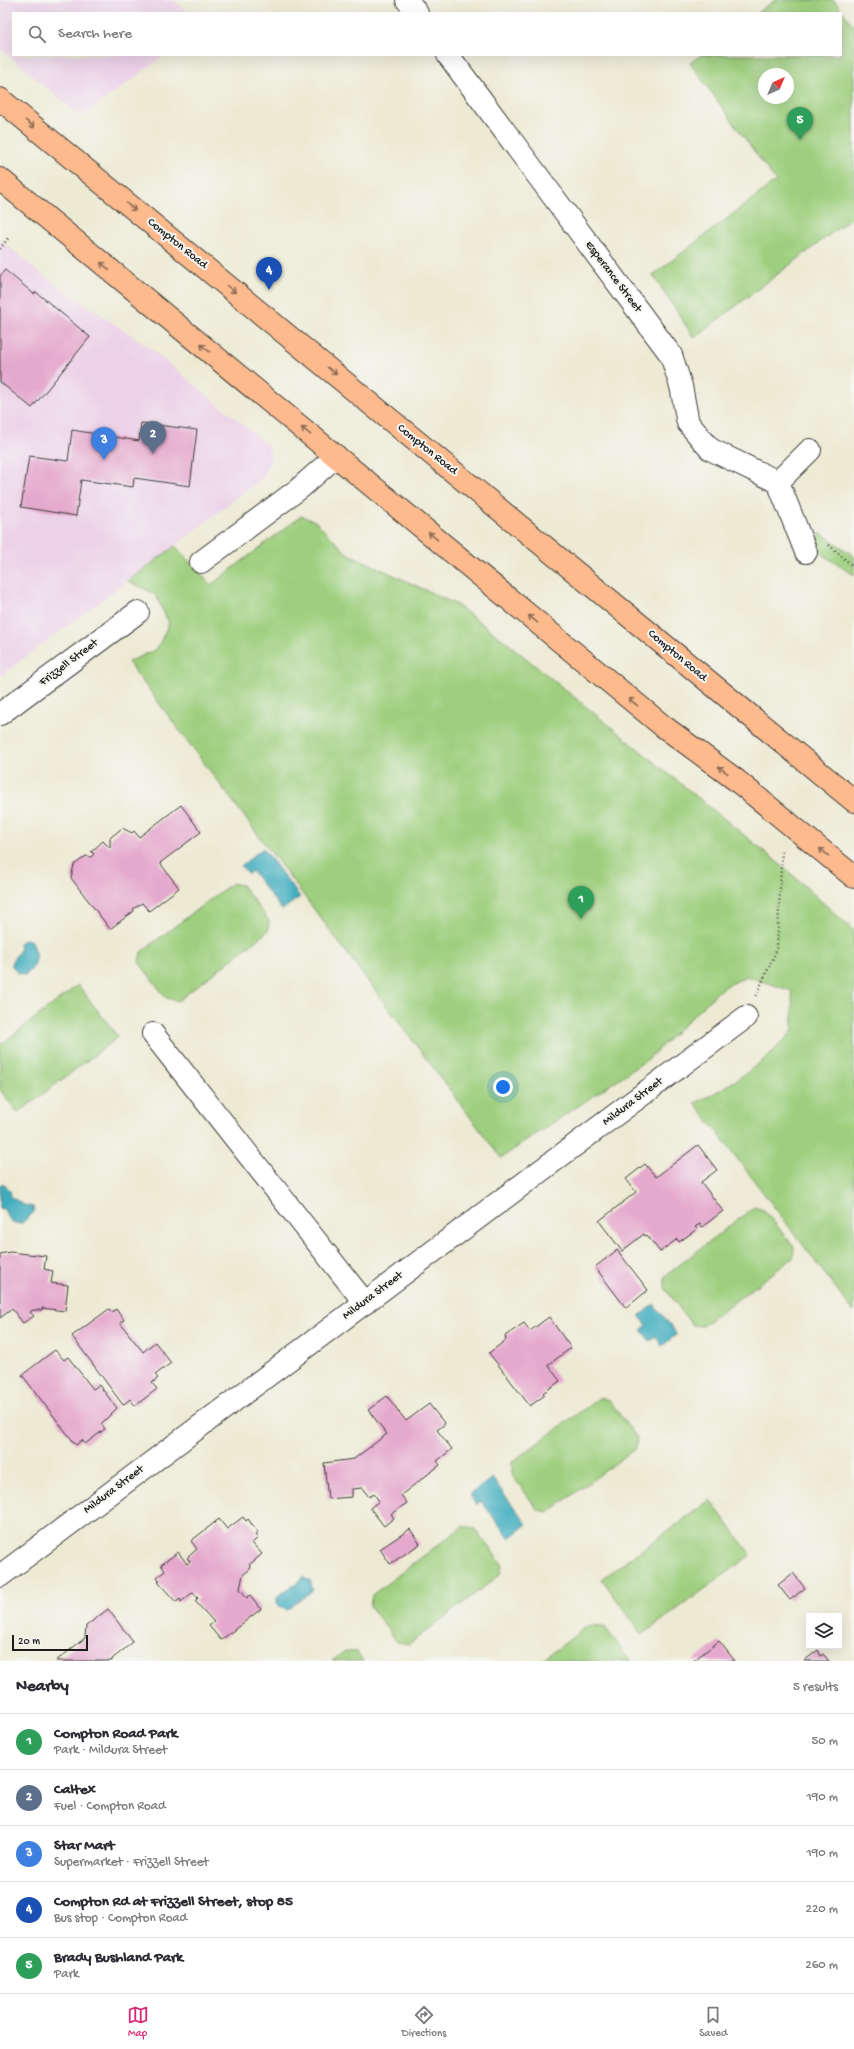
<!DOCTYPE html>
<meta charset="utf-8">
<style>
body{margin:0;font-family:"Gochi Hand",sans-serif;background:#f7f7f7;color:#2b2b33}
.controls{position:absolute;right:12px;bottom:12px;display:grid;overflow:hidden;border-radius:0px;box-shadow:0 4px 16px #0002}
.controls button{width:36px;height:36px;display:grid;place-items:center;padding:0;border:0;border-bottom:1px solid #e1e1e2;background:#fff;color:#2b2b33;font:20px sans-serif}
.compass{position:absolute;left:758px;top:68px;width:36px;height:36px;border-radius:50%;background:#fff;box-shadow:0 4px 16px #0002;rotate:44deg}
.scale{position:absolute;left:12px;bottom:10px;width:76px;box-sizing:border-box;padding-left:4px;border:2px solid #1c1c1c;border-top:0;font-size:11px;line-height:14px;white-space:nowrap;color:#1c1c1c;-webkit-text-stroke:3px #f6f6f2;paint-order:stroke}
.you{position:absolute;left:503px;top:1087px;width:14px;height:14px;margin:-10px;border:3px solid #fff;border-radius:50%;background:#1a73e8;box-shadow:0 0 0 6px #1a73e833}
.badge{display:grid;place-items:center;width:26px;height:26px;border-radius:50%;background:#db2777;color:#fff;font-size:13px;font-weight:700}
.pin{position:absolute;translate:-50% -33px;filter:drop-shadow(0 1px 2px #0008)}
.pin::after{content:'';position:absolute;top:21px;width:14px;height:12px;background:inherit;clip-path:polygon(0 0,100% 0,50% 100%)}
.list{margin:0;padding:0;list-style:none}
h2{display:flex;justify-content:space-between;align-items:center;height:52px;margin:0;padding:0 16px;font-size:17px}
h2 small{font-size:13px;font-weight:400;color:#7c7c81}
.list li{display:grid;grid-template-columns:26px 1fr auto;gap:12px;align-items:center;box-sizing:border-box;height:56px;padding:0 16px;border-top:1px solid #e1e1e2}
.list b{display:block;font-size:15px;white-space:nowrap}
.list p{margin:0;font-size:13px;white-space:nowrap;color:#7c7c81}
.list em{font-size:13px;font-style:normal;color:#7c7c81}
.icon{flex:none;width:22px;height:22px;fill:none;stroke:currentColor;stroke-width:2;stroke-linecap:round;stroke-linejoin:round}
.map{position:relative;flex:none;width:854px;height:1661px;overflow:hidden}
.search{position:absolute;background:#fff;box-shadow:0 4px 16px #0002;left:12px;right:12px;top:12px;height:44px;display:flex;align-items:center;gap:10px;box-sizing:border-box;padding:0 14px;border-radius:0px;color:#7c7c81;font-size:15px}
.sheet{height:332px;background:#fff}
nav{display:flex;justify-content:space-around;align-items:center;box-sizing:border-box;height:56px;border-top:1px solid #e1e1e2;background:#fff;font-size:11px;color:#7c7c81}
nav a{display:grid;justify-items:center;gap:2px}
nav .on{color:#db2777}
.map>svg:first-child{display:block}
.built{fill:#ecd1e9}
.green{fill:#9ecf7e;stroke:#5d764d;fill-rule:evenodd}
.water{fill:#41adbf;stroke:#2e646e}
.building{fill:#e5a9ce}
.lines{fill:none;stroke-linecap:round;stroke-linejoin:round}
.minor-casing{stroke:#3b3b38;stroke-width:24}
.primary-casing{stroke:#3b3b38;stroke-width:24}
.path{stroke:#3b3b38;stroke-width:2.5;stroke-dasharray:1 3;stroke-linecap:butt}
.minor{stroke:#fff;stroke-width:22}
.primary{stroke:#fcba8d;stroke-width:22}
.oneway{stroke:#8c6b54}
.labels{text-anchor:middle;dominant-baseline:central;stroke-width:4;stroke-linejoin:round;paint-order:stroke}
.street-label{font-size:12px;fill:#1c1c1c;stroke:#f6f6f2}
</style>
<div class="map">
<svg width="854" height="1661" viewBox="0 0 854 1661">
<rect width="100%" height="100%" fill="#f6f6f2"/>
<filter id="ink" filterUnits="userSpaceOnUse"><feTurbulence type="fractalNoise" baseFrequency=".025" numOctaves="2"/><feDisplacementMap in="SourceGraphic" scale="8" xChannelSelector="R" yChannelSelector="G"/><feConvolveMatrix kernelMatrix="1 2 1 2 8 2 1 2 1" color-interpolation-filters="sRGB"/></filter>
<filter id="wash" filterUnits="userSpaceOnUse"><feTurbulence type="fractalNoise" baseFrequency=".012" numOctaves="4" result="noise"/><feDisplacementMap in="SourceGraphic" scale="16" xChannelSelector="R" yChannelSelector="G"/><feGaussianBlur stdDeviation="0.9" result="paint"/><feColorMatrix in="noise" values="0 0 0 0 0 0 0 0 0 0 0 0 0 0 0 0 0 1.4 0 .05"/><feComposite in="paint" operator="in"/></filter>
<g filter="url(#wash)">
<rect width="100%" height="100%" fill="#edead4"/>
<!-- built -->
<g class="built">
<polygon points="0,0 174,0 188,13 13,13 13,55 165,55 81,117 0,48"/>
<polygon points="0,239 37,271 151,349 269,446 270,461 263,477 175,546 0,676"/>
</g>
<!-- green -->
<g class="green">
<path d="M 775,0 L 834,0 L 854,27 L 854,216 L 694,338 L 653,275 L 776,181 L 690,63 L 701,55 L 841,55 L 841,13 L 757,13 ZM 764,74 L 788,74 L 788,98 L 764,98 Z"/>
<path d="M 301,516 L 315,521 L 347,553 L 457,605 L 510,645 L 787,870 L 854,931 L 854,1312 L 695,1103 C 731,1086 768,1061 793,1030 L 792,991 L 746,976 L 722,988 L 648,1059 L 501,1158 L 128,662 L 157,649 L 169,623 L 155,594 L 128,581 L 175,546 L 211,585 Z"/>
<polygon points="821,533 854,556 854,575 812,548"/>
<polygon points="232,883 242,885 269,921 268,931 178,1001 166,998 139,962 141,952"/>
<polygon points="78,985 118,1037 18,1113 0,1090 0,1045"/>
<polygon points="754,1207 764,1210 794,1247 793,1258 702,1326 692,1325 665,1288 665,1276"/>
<polygon points="599,1398 609,1400 637,1438 636,1448 549,1512 538,1510 512,1475 512,1462"/>
<polygon points="710,1500 751,1555 642,1635 602,1579"/>
<polygon points="463,1526 474,1528 502,1564 500,1575 409,1644 397,1642 370,1606 372,1595"/>
<polygon points="589,1625 604,1626 630,1661 541,1661"/>
<polygon points="345,1651 357,1652 363,1661 332,1661"/>
</g>
<!-- water -->
<g class="water">
<polygon points="263,848 300,897 282,910 252,871 248,874 241,866"/>
<path d="M 25,939 L 32,941 C 37,955 39,965 25,975 L 18,973 L 12,966 L 12,961 L 20,950 L 19,943 Z"/>
<path d="M 0,1184 C 7,1185 11,1189 11,1197 L 24,1205 L 33,1207 L 34,1212 L 22,1223 C 11,1225 8,1218 4,1209 L 0,1208 Z"/>
<polygon points="654,1304 677,1334 662,1346 656,1337 650,1341 641,1330 647,1325 639,1316"/>
<polygon points="492,1478 527,1524 509,1538 481,1501 476,1505 469,1495"/>
<polygon points="304,1577 306,1580 310,1580 313,1590 287,1610 280,1607 277,1604 277,1597"/>
</g>
<g id="blocks">
<!-- building -->
<g class="building">
<polygon points="5,270 34,294 36,292 90,337 32,408 0,382 0,276"/>
<polygon points="141,423 197,430 190,486 134,478 133,487 81,480 76,516 21,507 29,456 68,461 72,430 139,441"/>
<polygon points="181,805 201,832 160,863 179,888 149,911 142,903 133,909 134,911 110,929 71,878 74,865 86,856 91,857 94,854 91,852 103,841 110,848 110,838 122,828 132,833 134,831 139,837"/>
<polygon points="698,1145 717,1170 701,1182 723,1211 702,1227 700,1224 695,1227 697,1229 679,1242 677,1239 660,1252 647,1235 645,1236 644,1234 622,1251 599,1221 636,1192 626,1179 645,1164 656,1177"/>
<polygon points="617,1250 648,1290 626,1308 595,1267"/>
<polygon points="10,1252 46,1256 44,1269 53,1271 51,1283 68,1285 65,1311 42,1308 42,1310 33,1310 30,1312 34,1316 23,1323 12,1309 0,1318 0,1254"/>
<polygon points="109,1309 112,1312 116,1309 124,1320 120,1323 143,1352 155,1342 171,1363 155,1375 158,1378 152,1383 157,1389 135,1406 130,1399 123,1405 72,1336"/>
<polygon points="549,1317 571,1348 548,1365 560,1381 543,1393 545,1395 530,1406 489,1353 506,1340 505,1336 524,1323 530,1331"/>
<polygon points="55,1350 64,1360 68,1357 93,1389 99,1385 117,1408 101,1424 105,1429 85,1444 82,1440 76,1445 22,1375"/>
<polygon points="387,1396 406,1421 429,1404 445,1424 437,1430 452,1449 437,1461 440,1465 401,1495 407,1503 391,1514 394,1518 384,1526 370,1508 379,1501 374,1494 369,1497 362,1488 352,1489 352,1497 328,1499 324,1463 354,1459 387,1434 368,1410"/>
<polygon points="243,1517 246,1521 248,1519 258,1533 255,1535 258,1538 252,1543 262,1554 249,1565 251,1568 243,1575 240,1589 247,1598 250,1595 261,1609 221,1640 209,1626 214,1622 195,1601 198,1598 193,1592 181,1602 180,1599 176,1602 158,1582 160,1581 157,1577 165,1571 161,1565 178,1552 187,1564 190,1562 187,1558 197,1549 191,1541 219,1519 227,1529"/>
<polygon points="410,1529 420,1544 390,1564 380,1549"/>
<polygon points="793,1573 805,1588 790,1600 778,1585"/>
<polygon points="108,1609 133,1642 112,1659 112,1661 56,1661 85,1638 86,1626"/>
<polygon points="719,1641 735,1661 693,1661"/>
<polygon points="818,1650 821,1656 823,1654 829,1661 804,1661"/>
</g>
</g>
</g>
<g filter="url(#ink)">
<use href="#blocks" fill-opacity="0" stroke="#3b3b38" stroke-width="1"/>
<g class="lines">
<!-- minor casing -->
<g class="minor-casing">
<g id="minor">
<polyline points="407,0 417,13"/>
<polyline points="448,55 671,355 681,386 688,423 710,449 778,482"/>
<polyline points="806,552 778,482 810,450"/>
<polyline points="201,562 300,488 336,456"/>
<polyline points="0,714 138,612"/>
<polyline points="153,1034 365,1303"/>
<polyline points="0,1576 746,1017"/>
</g>
</g>
<!-- primary casing -->
<g class="primary-casing">
<g id="primary">
<polyline points="0,99 854,801"/>
<polyline points="0,179 663,726 736,780 854,877"/>
</g>
</g>
<!-- path -->
<g class="path">
<polyline points="0,249 9,237"/>
<polyline points="829,545 854,567"/>
<polyline points="756,996 777,949 782,850"/>
</g>
<!-- minor -->
<use href="#minor" class="minor"/>
<!-- primary -->
<use href="#primary" class="primary"/>
</g>
<!-- one-way arrows -->
<defs><path id="oneway-shaft" d="M-6 0H5M1.5-3L5.5 0L1.5 3" fill="none" stroke-width="1.6" stroke-linecap="round" stroke-linejoin="round"/></defs>
<g class="oneway">
<use href="#oneway-shaft" transform="translate(30 124) rotate(39)"/>
<use href="#oneway-shaft" transform="translate(131 207) rotate(39)"/>
<use href="#oneway-shaft" transform="translate(105 266) rotate(-140)"/>
<use href="#oneway-shaft" transform="translate(231 289) rotate(39)"/>
<use href="#oneway-shaft" transform="translate(205 348) rotate(-141)"/>
<use href="#oneway-shaft" transform="translate(332 371) rotate(39)"/>
<use href="#oneway-shaft" transform="translate(306 431) rotate(-141)"/>
<use href="#oneway-shaft" transform="translate(433 536) rotate(-140)"/>
<use href="#oneway-shaft" transform="translate(533 619) rotate(-140)"/>
<use href="#oneway-shaft" transform="translate(633 702) rotate(-140)"/>
<use href="#oneway-shaft" transform="translate(723 770) rotate(-144)"/>
<use href="#oneway-shaft" transform="translate(824 852) rotate(-141)"/>
</g>
</g>
<g class="labels">
<!-- street labels -->
<g class="street-label">
<text transform="translate(177 244) rotate(39)">Compton Road</text>
<text transform="translate(613 277) rotate(53)">Esperance Street</text>
<text transform="translate(427 450) rotate(39)">Compton Road</text>
<text transform="translate(677 656) rotate(40)">Compton Road</text>
<text transform="translate(69 663) rotate(-37)">Frizzell Street</text>
<text transform="translate(633 1102) rotate(-37)">Mildura Street</text>
<text transform="translate(373 1296) rotate(-37)">Mildura Street</text>
<text transform="translate(114 1490) rotate(-37)">Mildura Street</text>
</g>
</g>
</svg>
<div class="controls">
<button><svg class="icon" aria-label="layers" viewBox="0 0 24 24"><path d="M12 4l9 5-9 5-9-5zM3 14l9 5 9-5"/></svg></button>
</div>
<svg class="compass" viewBox="-18 -18 36 36"><path d="M0-13l5 13h-10z" fill="#e53935"/><path d="M0 13l5-13h-10z" fill="#7c7c81"/></svg>
<div class="scale">20 m</div>
<div class="you"></div>
<div class="pin badge" style="left:581px;top:919px;background:#2e9e5b">1</div>
<div class="pin badge" style="left:153px;top:454px;background:#5c6f8a">2</div>
<div class="pin badge" style="left:104px;top:460px;background:#3f7fe0">3</div>
<div class="pin badge" style="left:269px;top:290px;background:#1a4fb4">4</div>
<div class="pin badge" style="left:800px;top:140px;background:#2e9e5b">5</div>
<div class="search"><svg class="icon" aria-label="search" viewBox="0 0 24 24"><circle cx="10" cy="10" r="6"/><path d="M15 15l6 6"/></svg>Search here</div>
</div>
<section class="sheet">
<h2>Nearby<small>5 results</small></h2>
<ul class="list">
<li><span class="badge" style="background:#2e9e5b">1</span><div><b>Compton Road Park</b><p>Park · Mildura Street</p></div><em>50 m</em></li>
<li><span class="badge" style="background:#5c6f8a">2</span><div><b>Caltex</b><p>Fuel · Compton Road</p></div><em>190 m</em></li>
<li><span class="badge" style="background:#3f7fe0">3</span><div><b>Star Mart</b><p>Supermarket · Frizzell Street</p></div><em>190 m</em></li>
<li><span class="badge" style="background:#1a4fb4">4</span><div><b>Compton Rd at Frizzell Street, stop 85</b><p>Bus stop · Compton Road</p></div><em>220 m</em></li>
<li><span class="badge" style="background:#2e9e5b">5</span><div><b>Brady Bushland Park</b><p>Park</p></div><em>260 m</em></li>
</ul>
</section>
<nav>
<a class="on"><svg class="icon" aria-label="map" viewBox="0 0 24 24"><path d="M3 6l6-2 6 2 6-2v14l-6 2-6-2-6 2zM9 4v14M15 6v14"/></svg>Map</a>
<a><svg class="icon" aria-label="directions" viewBox="0 0 24 24"><path d="M12 3l9 9-9 9-9-9zM9 14v-3h6M13 9l2 2-2 2"/></svg>Directions</a>
<a><svg class="icon" aria-label="saved" viewBox="0 0 24 24"><path d="M7 4h10v16l-5-4-5 4z"/></svg>Saved</a>
</nav>
